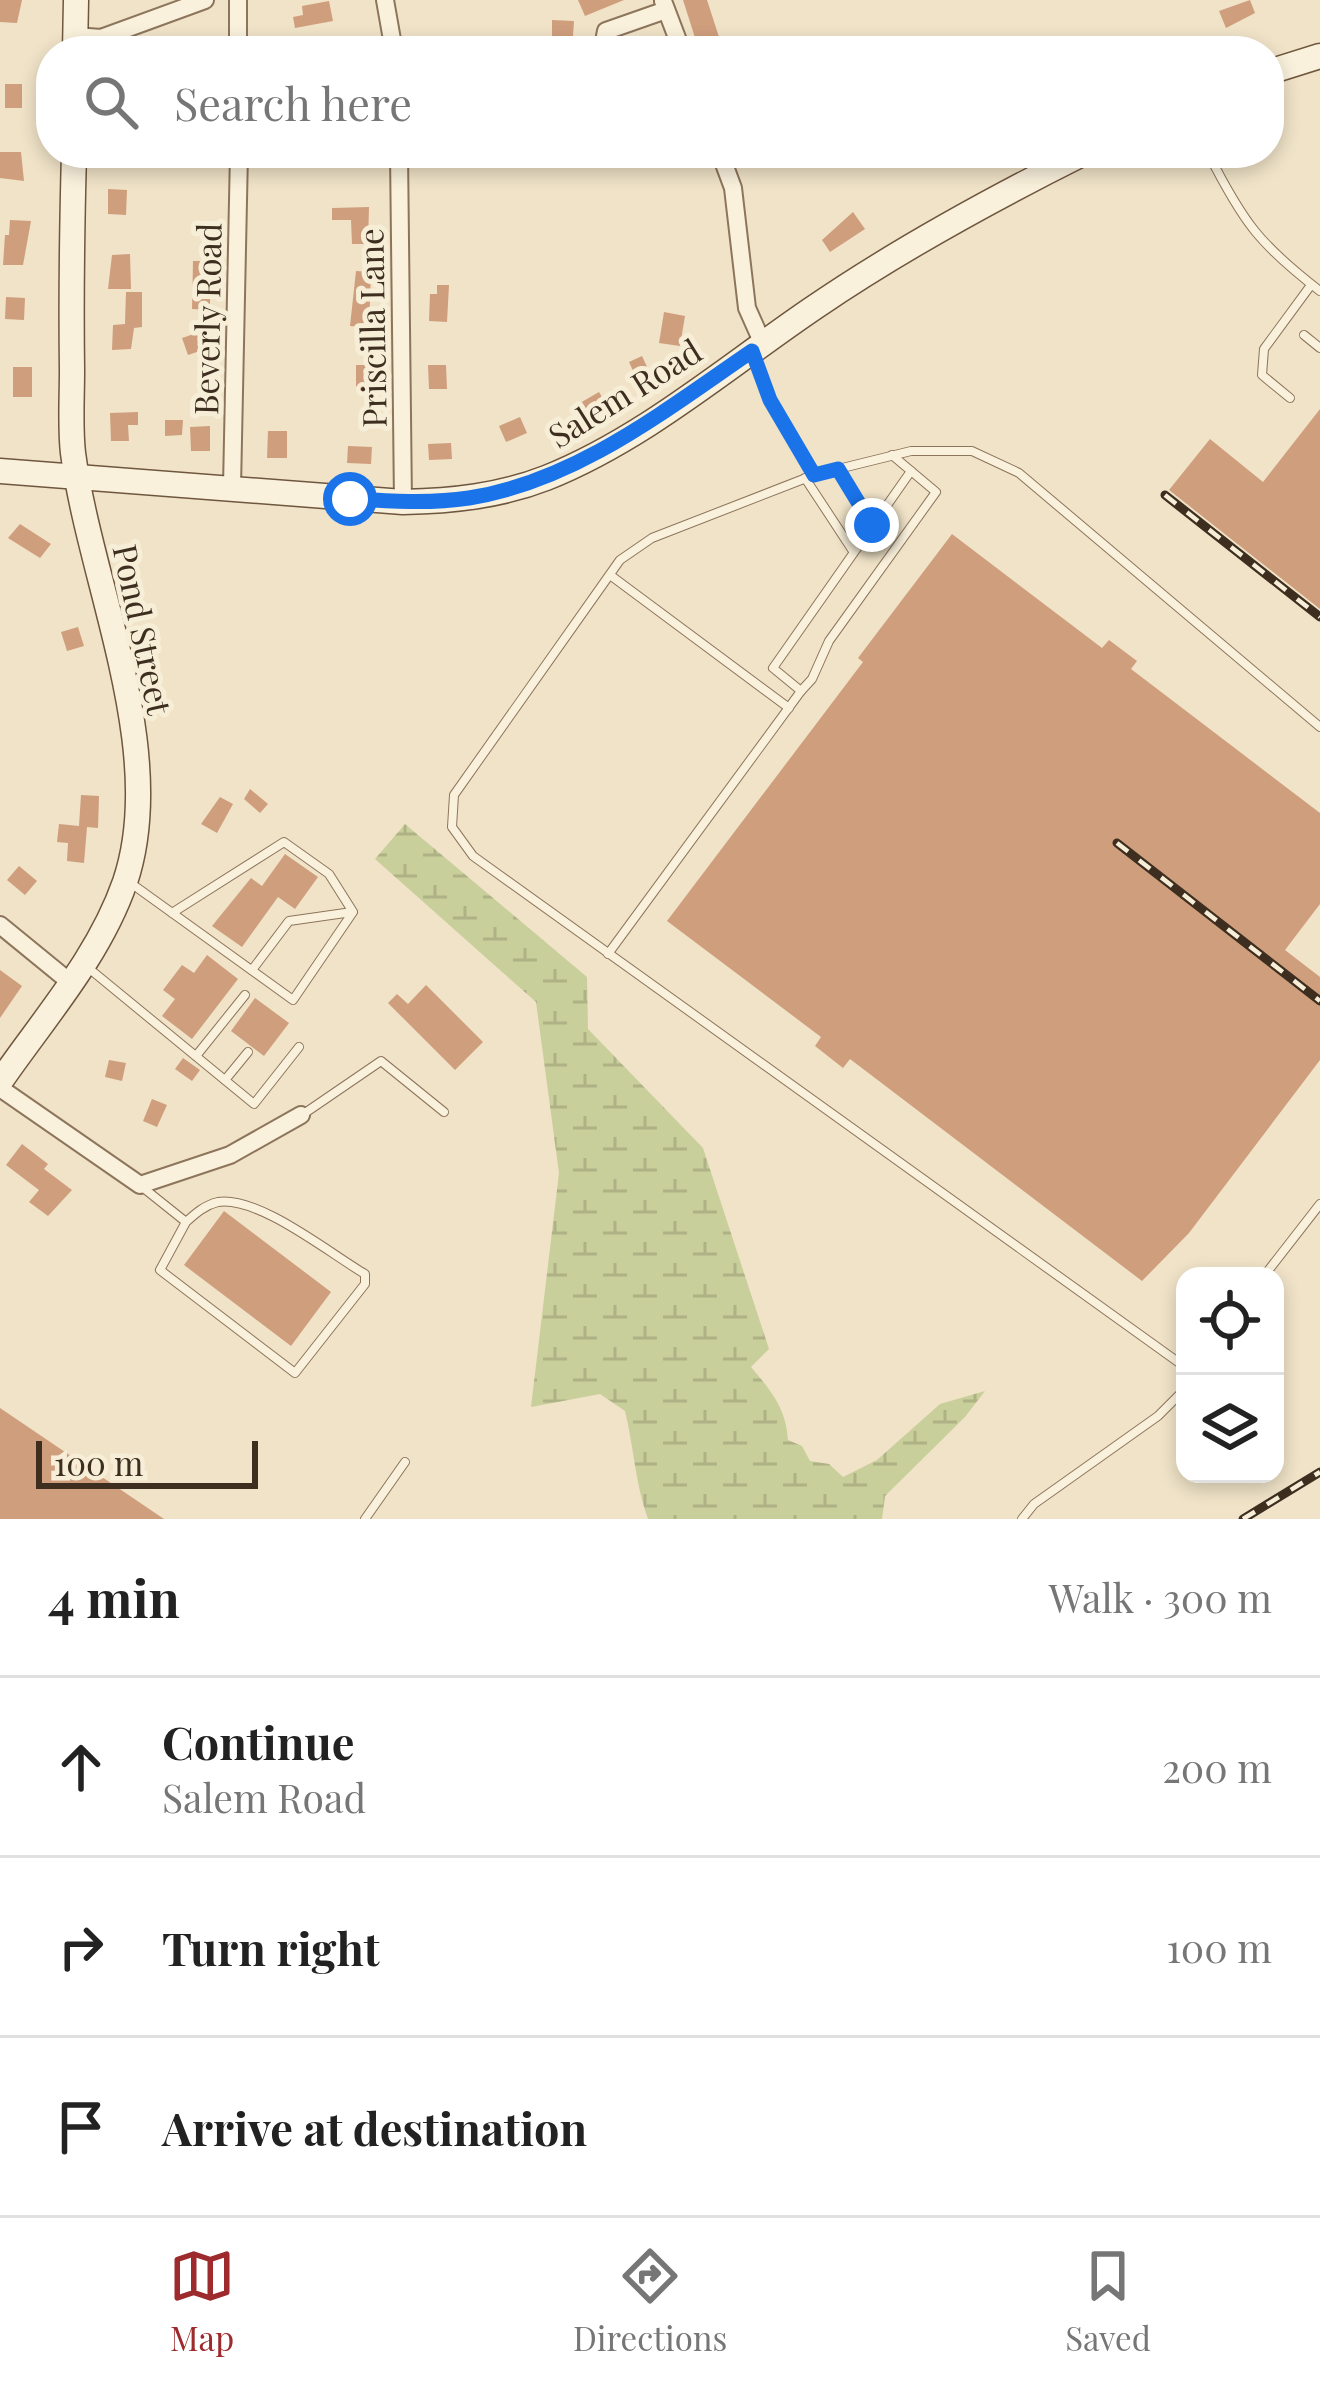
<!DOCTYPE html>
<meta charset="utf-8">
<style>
body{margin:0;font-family:"Playfair Display",serif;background:#f6f6f6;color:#222}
.controls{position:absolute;right:36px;bottom:36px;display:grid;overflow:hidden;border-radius:24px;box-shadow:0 6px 18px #0003}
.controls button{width:108px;height:108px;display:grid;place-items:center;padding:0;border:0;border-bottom:3px solid #e0e0e0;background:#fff;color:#222;font:60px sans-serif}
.scale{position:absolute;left:36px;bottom:30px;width:222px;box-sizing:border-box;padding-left:12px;border:6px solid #3d2e20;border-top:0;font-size:33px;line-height:42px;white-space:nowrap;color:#3d2e20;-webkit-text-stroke:9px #f7eed8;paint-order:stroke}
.stop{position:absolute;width:36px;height:36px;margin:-27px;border:9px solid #1a73e8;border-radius:50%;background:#fff}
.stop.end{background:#1a73e8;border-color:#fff;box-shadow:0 3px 12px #0008}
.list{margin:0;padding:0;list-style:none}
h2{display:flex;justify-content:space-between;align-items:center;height:156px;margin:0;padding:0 48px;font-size:51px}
h2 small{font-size:39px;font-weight:400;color:#767676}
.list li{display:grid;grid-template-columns:78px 1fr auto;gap:36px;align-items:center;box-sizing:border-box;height:180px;padding:0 48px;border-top:3px solid #e0e0e0}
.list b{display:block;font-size:45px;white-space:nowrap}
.list p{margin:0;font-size:39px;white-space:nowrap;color:#767676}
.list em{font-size:39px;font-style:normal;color:#767676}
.icon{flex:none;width:66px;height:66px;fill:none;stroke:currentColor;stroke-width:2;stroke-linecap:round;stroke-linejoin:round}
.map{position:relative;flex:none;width:1320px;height:1519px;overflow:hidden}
.search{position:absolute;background:#fff;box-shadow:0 6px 18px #0003;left:36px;right:36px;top:36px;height:132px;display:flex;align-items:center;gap:30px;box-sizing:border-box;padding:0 42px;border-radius:48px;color:#767676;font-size:45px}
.sheet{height:696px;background:#fff}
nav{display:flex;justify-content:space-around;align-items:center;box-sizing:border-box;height:168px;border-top:3px solid #e0e0e0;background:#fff;font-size:33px;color:#767676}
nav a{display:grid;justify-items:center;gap:6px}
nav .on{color:#9d2a2c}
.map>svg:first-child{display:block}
.wetland{fill:url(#wetland-marsh)}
.building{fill:#cf9e7d}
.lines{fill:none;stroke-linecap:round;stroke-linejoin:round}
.lane-casing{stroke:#8d755c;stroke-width:10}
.street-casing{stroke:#8d755c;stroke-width:20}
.secondary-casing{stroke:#6f563f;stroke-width:27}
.lane{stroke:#faf1dc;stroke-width:8}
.street{stroke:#faf1dc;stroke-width:16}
.secondary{stroke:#faf1dc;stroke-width:24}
.rail-casing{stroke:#3d2e20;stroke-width:9}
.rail{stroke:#f7eed8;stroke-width:4.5;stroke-dasharray:14;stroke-linecap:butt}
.route{stroke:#1a73e8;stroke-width:15}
.labels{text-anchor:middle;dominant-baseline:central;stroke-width:10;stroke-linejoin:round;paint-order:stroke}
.street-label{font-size:33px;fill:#3d2e20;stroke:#f7eed8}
</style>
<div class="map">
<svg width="1320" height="1519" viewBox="0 0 1320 1519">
<defs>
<pattern id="wetland-marsh" width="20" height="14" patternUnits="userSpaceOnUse" patternTransform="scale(3)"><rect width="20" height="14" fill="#c9cf9b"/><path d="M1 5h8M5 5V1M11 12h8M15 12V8" fill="none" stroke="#aeb285"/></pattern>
</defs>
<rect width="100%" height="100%" fill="#f0e3c8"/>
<!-- wetland -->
<path class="wetland" d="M 405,824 L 587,977 L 588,1029 L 703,1148 L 769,1349 L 751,1367 C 771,1391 786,1408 788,1440 L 802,1446 L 810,1461 L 829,1464 L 843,1477 L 877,1460 L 940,1404 L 985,1391 L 965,1417 L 885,1496 L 882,1519 L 648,1519 C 635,1483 634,1448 625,1411 L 600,1394 L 531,1407 L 559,1173 L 536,1002 L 375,859 Z"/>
<!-- building -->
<g class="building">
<polygon points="0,0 22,0 17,23 0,22"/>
<polygon points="578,0 624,0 585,16"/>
<polygon points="683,0 707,0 719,37 697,44"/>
<polygon points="1250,0 1255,13 1226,28 1219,11"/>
<polygon points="329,1 333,21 295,28 293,17 303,15 302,6"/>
<polygon points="552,20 574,21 572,51 552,51"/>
<rect x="5" y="84" width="17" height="24"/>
<polygon points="0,152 21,152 24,181 0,178"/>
<polygon points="493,153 529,153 529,156 497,166"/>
<polygon points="108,189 127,190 126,215 108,214"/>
<polygon points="369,207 368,244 352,244 351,220 332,220 332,208"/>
<polygon points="853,212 865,229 830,252 822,240"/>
<polygon points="10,220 31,221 23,265 3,265 5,235 9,235"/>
<polygon points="130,254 131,289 108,289 112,255"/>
<polygon points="193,261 206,261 205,273 210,273 210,310 192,309"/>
<polygon points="356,271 371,272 369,328 350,326"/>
<polygon points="437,285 449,285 447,322 429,321 430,294 437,294"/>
<polygon points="126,292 142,292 142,327 134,328 131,349 112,350 113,325 125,324"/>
<polygon points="6,297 25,298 24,320 5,319"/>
<polygon points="664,312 685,316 680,346 659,343"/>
<polygon points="203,331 209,348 188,355 182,338"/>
<polygon points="642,356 653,380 640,386 629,362"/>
<polygon points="356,365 373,365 373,391 356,390"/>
<polygon points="428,365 446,365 447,389 429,389"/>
<rect x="13" y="367" width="19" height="30"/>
<polygon points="599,392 609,409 584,424 573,407"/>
<polygon points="1320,409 1320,609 1169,490 1210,439 1263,482"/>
<polygon points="138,412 138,425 128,425 129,441 111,441 110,413"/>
<polygon points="520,417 527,433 506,442 499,426"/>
<polygon points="165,420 183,420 182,435 165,436"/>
<polygon points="210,426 210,451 191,451 190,427"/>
<polygon points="268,431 287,431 287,458 267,458"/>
<polygon points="451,443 452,459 429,460 428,444"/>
<polygon points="348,446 372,447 371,464 347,463"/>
<polygon points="20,524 51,544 40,558 8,538"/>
<polygon points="952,534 1102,648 1109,640 1137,661 1131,669 1320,813 1320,904 1285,950 1320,977 1320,1060 1189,1233 1142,1281 850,1059 843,1068 815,1046 821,1037 667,921 863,662 858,658"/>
<polygon points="78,627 84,646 67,651 61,632"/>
<polygon points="250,789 268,804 260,813 244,799"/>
<polygon points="81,795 99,796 98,828 87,827 84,863 67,861 68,843 57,842 59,824 79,826"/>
<polygon points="220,797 233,804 217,833 201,824"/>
<polygon points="285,854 318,877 295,909 278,897 242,947 212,926 251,878 262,886"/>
<polygon points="19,866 37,881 25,895 7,880"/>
<polygon points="207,955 238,979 192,1039 162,1016 175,999 163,990 182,965 194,973"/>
<polygon points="0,970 22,986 0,1018"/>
<polygon points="426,985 483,1042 455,1070 388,1003 397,994 408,1004"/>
<polygon points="255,998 289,1023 264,1056 231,1031"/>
<polygon points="183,1058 200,1070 192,1081 175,1069"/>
<polygon points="109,1060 126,1063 122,1081 105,1077"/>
<polygon points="152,1099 167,1105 157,1127 143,1121"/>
<polygon points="22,1144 48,1164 44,1169 72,1190 48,1216 29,1202 39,1190 6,1165"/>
<polygon points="224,1211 331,1292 291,1346 184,1265"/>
<polygon points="0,1408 164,1519 0,1519"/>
</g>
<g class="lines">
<!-- lane casing -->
<g class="lane-casing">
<g id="lane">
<path d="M 1208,153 C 1243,222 1259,244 1320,291"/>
<polyline points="1304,335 1320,348"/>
<polyline points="754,358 770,400 814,475 652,538 620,560 454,795 452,827 473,856 1185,1367"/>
<polyline points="1290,398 1262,375 1264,349 1311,285"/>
<polyline points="838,469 872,525"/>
<polyline points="814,475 911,451 972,451 1019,473 1320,727"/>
<polyline points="805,478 853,551"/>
<polyline points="610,575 789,708"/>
<polyline points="801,691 812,679 829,641 936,492 892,455"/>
<polyline points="132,884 293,1000 353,912 329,874 284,842 172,913"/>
<polyline points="608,954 801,691 773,668 911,471"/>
<polyline points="86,966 254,1104 299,1047"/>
<polyline points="252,970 289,921 352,912"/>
<polyline points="196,1056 245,995"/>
<polyline points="225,1080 248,1052"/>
<polyline points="302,1115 381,1061 444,1112"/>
<path d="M 141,1186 L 186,1222 L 160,1270 L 295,1373 L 365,1284 L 365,1274 C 329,1253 259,1196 218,1202 C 205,1205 196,1213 186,1222"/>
<polyline points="1264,1276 1320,1204"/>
<polyline points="365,1519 405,1462"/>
<polyline points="1022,1519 1034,1504 1158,1416 1185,1389"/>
</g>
</g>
<!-- street casing -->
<g class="street-casing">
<g id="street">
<polyline points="238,0 238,51"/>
<polyline points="385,0 394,51"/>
<polyline points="663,1 682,51"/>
<polyline points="75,36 101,38 205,0"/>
<polyline points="602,51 606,31 666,10"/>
<polyline points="399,153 403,502"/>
<polyline points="720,153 733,188 747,308 763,344"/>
<polyline points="232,487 239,153"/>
<polyline points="0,925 71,983"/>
<polyline points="0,1088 140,1185 230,1155 301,1115"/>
</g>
</g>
<!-- secondary casing -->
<g class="secondary-casing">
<g id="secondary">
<polyline points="75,51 76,0"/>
<polyline points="1269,72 1320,56"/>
<path d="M 0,471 L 403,502 C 452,501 500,496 546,478 C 644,439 729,365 815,307 C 900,249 992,199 1084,153"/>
<path d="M 0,1082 C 44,1018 99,957 125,882 C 169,752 90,583 73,453 C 70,427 72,398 72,371 C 71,298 72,226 74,153"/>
</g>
</g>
<!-- lane -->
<use href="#lane" class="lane"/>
<!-- street -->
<use href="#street" class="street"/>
<!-- secondary -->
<use href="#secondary" class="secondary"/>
<!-- rail casing -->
<g class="rail-casing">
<g id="rail">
<polyline points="1165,495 1320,617"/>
<polyline points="1117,843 1320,1001"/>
<polyline points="1243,1519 1320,1472"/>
</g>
</g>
<!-- rail -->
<use href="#rail" class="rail"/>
</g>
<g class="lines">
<!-- route -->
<path class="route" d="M 350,499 C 389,501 429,504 469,498 C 576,481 664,411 752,351 L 770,400 L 814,475 L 838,469 L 872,525"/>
</g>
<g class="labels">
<!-- street labels -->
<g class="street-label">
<text transform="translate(206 319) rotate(-89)">Beverly Road</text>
<text transform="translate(371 328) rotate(-91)">Priscilla Lane</text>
<text transform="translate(624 392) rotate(-32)">Salem Road</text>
<text transform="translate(144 629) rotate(78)">Pond Street</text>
</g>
</g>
</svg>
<div class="controls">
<button><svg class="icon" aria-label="locate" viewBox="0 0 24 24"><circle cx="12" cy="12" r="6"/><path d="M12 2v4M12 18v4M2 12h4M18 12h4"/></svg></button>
<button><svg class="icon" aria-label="layers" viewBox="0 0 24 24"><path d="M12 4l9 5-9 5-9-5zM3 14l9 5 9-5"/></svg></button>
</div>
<div class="scale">100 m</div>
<div class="stop" style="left:350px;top:499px"></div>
<div class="stop end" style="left:872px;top:525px"></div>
<div class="search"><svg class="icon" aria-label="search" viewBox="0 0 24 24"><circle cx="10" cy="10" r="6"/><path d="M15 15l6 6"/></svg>Search here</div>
</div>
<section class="sheet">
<h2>4 min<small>Walk · 300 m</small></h2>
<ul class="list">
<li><svg class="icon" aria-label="ahead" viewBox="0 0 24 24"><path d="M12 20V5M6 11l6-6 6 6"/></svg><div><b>Continue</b><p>Salem Road</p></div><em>200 m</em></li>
<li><svg class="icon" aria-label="right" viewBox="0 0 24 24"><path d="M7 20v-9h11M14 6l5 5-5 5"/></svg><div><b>Turn right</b></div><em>100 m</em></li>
<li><svg class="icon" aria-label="arrive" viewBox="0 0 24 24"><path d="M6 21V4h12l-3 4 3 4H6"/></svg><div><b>Arrive at destination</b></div></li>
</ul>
</section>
<nav>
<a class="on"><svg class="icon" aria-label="map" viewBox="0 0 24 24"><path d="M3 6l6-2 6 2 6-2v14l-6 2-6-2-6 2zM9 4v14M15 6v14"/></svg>Map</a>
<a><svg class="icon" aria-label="directions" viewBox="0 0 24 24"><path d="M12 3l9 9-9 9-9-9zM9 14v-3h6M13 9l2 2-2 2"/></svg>Directions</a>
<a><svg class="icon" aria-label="saved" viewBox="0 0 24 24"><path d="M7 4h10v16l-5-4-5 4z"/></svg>Saved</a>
</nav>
